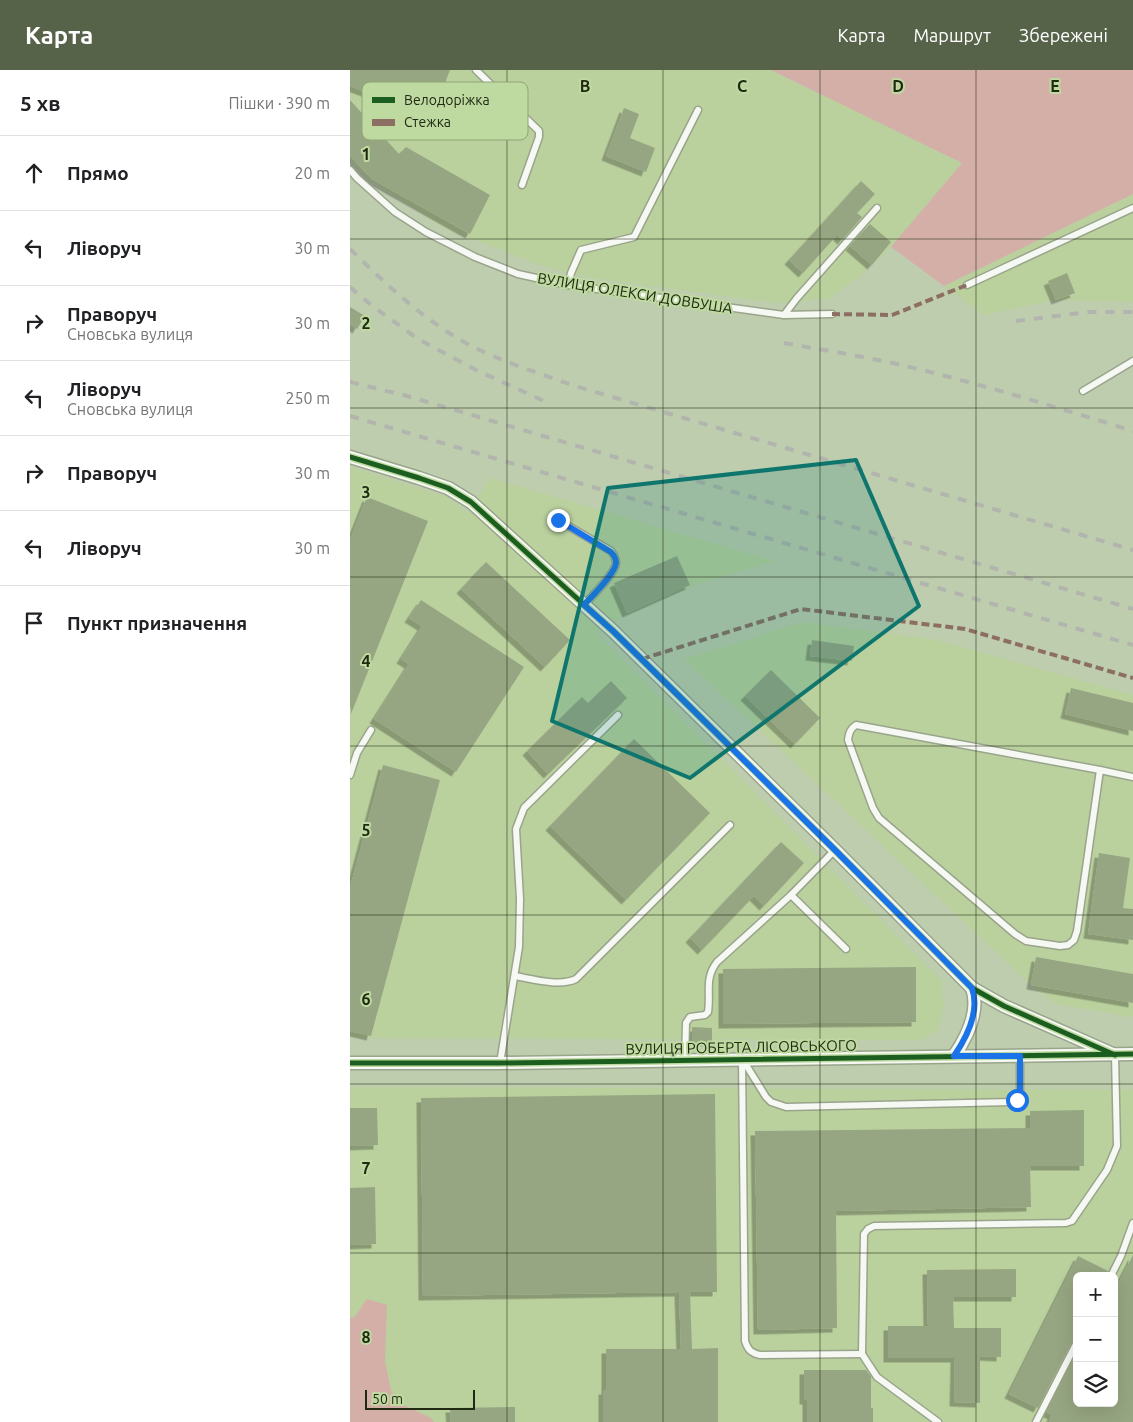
<!DOCTYPE html>
<html lang="uk">
<meta charset="utf-8">
<style>
body{margin:0;font-family:Ubuntu,sans-serif;background:#f2f2f2;color:#202124}
.controls{position:absolute;right:15px;bottom:15px;display:grid;overflow:hidden;border-radius:8px;box-shadow:0 5px 20px #0002}
.controls button{width:45px;height:45px;display:grid;place-items:center;padding:0;border:0;border-bottom:1px solid #e0e0e0;background:#fff;color:#202124;font:25px sans-serif}
.scale{position:absolute;left:15px;bottom:12px;width:110px;box-sizing:border-box;padding-left:5px;border:2px solid #202a13;border-top:0;font-size:14px;line-height:18px;white-space:nowrap;color:#202a13;-webkit-text-stroke:4px #bfdaa0;paint-order:stroke}
.stop{position:absolute;width:15px;height:15px;margin:-11px;border:4px solid #1a73e8;border-radius:50%;background:#fff}
.stop.end{background:#1a73e8;border-color:#fff;box-shadow:0 1px 5px #0008}
.list{margin:0;padding:0;list-style:none}
h2{display:flex;justify-content:space-between;align-items:center;height:65px;margin:0;padding:0 20px;font-size:21px}
h2 small{font-size:16px;font-weight:400;color:#757577}
.list li{display:grid;grid-template-columns:32px 1fr auto;gap:15px;align-items:center;box-sizing:border-box;height:75px;padding:0 20px;border-top:1px solid #e0e0e0}
.list b{display:block;font-size:19px;white-space:nowrap}
.list p{margin:0;font-size:16px;white-space:nowrap;color:#757577}
.list em{font-size:16px;font-style:normal;color:#757577}
.icon{flex:none;width:28px;height:28px;fill:none;stroke:currentColor;stroke-width:2;stroke-linecap:round;stroke-linejoin:round}
.map{position:relative;flex:none;width:783px;height:1352px;overflow:hidden}
header{display:flex;align-items:center;gap:30px;box-sizing:border-box;height:70px;padding:0 25px;background:#576349;color:#fff}
header strong{font-size:24px}
nav{display:flex;gap:28px;margin-inline-start:auto;font-size:18px}
main{display:flex}
aside{flex:1;background:#fff}
.map>svg:first-child{display:block}
.built{fill:#bad19e;fill-rule:evenodd}
.green{fill:#d3afa8}
.building{fill:#97a682;filter:url(#shadow)}
.lines{fill:none;stroke-linecap:round;stroke-linejoin:round}
.service-casing{stroke:#99a48b;stroke-width:9}
.minor-casing{stroke:#99a48b;stroke-width:15}
.service{stroke:#f5f8f3;stroke-width:6}
.minor{stroke:#f5f8f3;stroke-width:12}
.rail{stroke:#b1b5ad;stroke-width:4;stroke-dasharray:9 9;stroke-linecap:butt}
.quiet{stroke:#8d6e63;stroke-width:4;stroke-dasharray:8 4;stroke-linecap:butt}
.cycleway-casing{stroke:#bfdaa0;stroke-width:8}
.cycleway{stroke:#1b5e20;stroke-width:5}
.route{stroke:#1a73e8;stroke-width:6}
.marked{fill:#0f766e;fill-opacity:0.2;stroke:#0f766e;stroke-width:4;stroke-linejoin:round}
.grid{fill:none;stroke:#202a13;stroke-width:1;stroke-opacity:0.55}
.labels{text-anchor:middle;dominant-baseline:central;stroke-width:4;stroke-linejoin:round;paint-order:stroke}
.street-label{font-size:15px;fill:#202a13;stroke:#bfdaa0}
.key{fill:#bfdaa0;stroke:#8fa576;stroke-width:1}
.key-label{font-size:14px;fill:#202a13}
.grid-label{font-size:16px;text-anchor:middle;font-weight:bold;fill:#202a13;stroke:#bfdaa0;stroke-width:4;stroke-linejoin:round;paint-order:stroke}
</style>
<header>
<strong>Карта</strong>
<nav><a>Карта</a><a>Маршрут</a><a>Збережені</a></nav>
</header>
<main>
<aside>
<h2>5 хв<small>Пішки · 390 m</small></h2>
<ul class="list">
<li><svg class="icon" aria-label="ahead" viewBox="0 0 24 24"><path d="M12 20V5M6 11l6-6 6 6"/></svg><div><b>Прямо</b></div><em>20 m</em></li>
<li><svg class="icon" aria-label="left" viewBox="0 0 24 24"><path d="M17 20v-9H6M10 6l-5 5 5 5"/></svg><div><b>Ліворуч</b></div><em>30 m</em></li>
<li><svg class="icon" aria-label="right" viewBox="0 0 24 24"><path d="M7 20v-9h11M14 6l5 5-5 5"/></svg><div><b>Праворуч</b><p>Сновська вулиця</p></div><em>30 m</em></li>
<li><svg class="icon" aria-label="left" viewBox="0 0 24 24"><path d="M17 20v-9H6M10 6l-5 5 5 5"/></svg><div><b>Ліворуч</b><p>Сновська вулиця</p></div><em>250 m</em></li>
<li><svg class="icon" aria-label="right" viewBox="0 0 24 24"><path d="M7 20v-9h11M14 6l5 5-5 5"/></svg><div><b>Праворуч</b></div><em>30 m</em></li>
<li><svg class="icon" aria-label="left" viewBox="0 0 24 24"><path d="M17 20v-9H6M10 6l-5 5 5 5"/></svg><div><b>Ліворуч</b></div><em>30 m</em></li>
<li><svg class="icon" aria-label="arrive" viewBox="0 0 24 24"><path d="M6 21V4h12l-3 4 3 4H6"/></svg><div><b>Пункт призначення</b></div></li>
</ul>
</aside>
<div class="map">
<svg width="783" height="1352" viewBox="0 0 783 1352">
<defs>
<filter id="shadow"><feDropShadow dx="-4.5" dy="4.5" stdDeviation="0" flood-color="#0004"/></filter>
</defs>
<rect width="100%" height="100%" fill="#becdad"/>
<!-- built -->
<g class="built">
<polygon points="0,0 421,0 612,93 541,177 510,206 480,228 432,233 403,230 244,208 199,198 96,159 18,107 0,88"/>
<polygon points="783,124 783,232 706,230 634,245 594,216"/>
<polygon points="0,397 97,427 118,443 140,408 424,491 350,513 273,547 246,563 591,910 594,936 588,961 572,970 0,968"/>
<polygon points="453,552 587,570 783,625 783,947 706,934 681,915 334,589"/>
<path d="M 0,1017 L 783,1020 L 783,1352 L 0,1352 ZM 727,1206 L 764,1206 L 764,1333 L 727,1333 Z"/>
</g>
<!-- green -->
<g class="green">
<polygon points="421,0 783,0 783,124 594,216 541,177 612,93"/>
<polygon points="17,1229 37,1235 35,1291 43,1330 81,1348 84,1352 0,1352 0,1247 4,1248"/>
</g>
<!-- building -->
<g class="building">
<polygon points="0,0 100,0 82,47 0,16"/>
<polygon points="0,30 49,84 56,77 140,125 120,164 22,109 0,86"/>
<polygon points="274,38 289,44 280,68 305,78 296,102 256,86"/>
<polygon points="511,111 525,124 507,143 512,147 492,170 487,165 453,203 439,190"/>
<polygon points="520,154 541,172 522,195 500,176"/>
<polygon points="717,203 725,223 706,230 698,211"/>
<polygon points="0,237 15,246 7,259 0,254"/>
<polygon points="17,427 78,451 1,644 0,470"/>
<polygon points="327,486 340,515 277,543 264,513"/>
<polygon points="136,492 220,570 195,597 111,519"/>
<polygon points="71,530 174,597 106,702 24,649 59,594 51,589 72,556 59,548"/>
<polygon points="462,570 504,576 502,591 460,586"/>
<polygon points="421,600 470,648 445,674 395,626"/>
<polygon points="261,611 277,628 198,704 177,681 232,627 238,633"/>
<polygon points="721,618 783,633 783,661 715,644"/>
<polygon points="284,669 360,743 276,830 200,756"/>
<polygon points="33,695 90,710 21,966 0,961 0,818"/>
<polygon points="431,772 454,793 414,836 404,826 352,880 340,868"/>
<polygon points="749,783 780,788 773,838 783,839 783,870 738,864"/>
<polygon points="686,887 783,904 783,933 681,915"/>
<polygon points="566,897 566,952 373,954 373,899"/>
<polygon points="342,957 362,958 362,972 342,971"/>
<polygon points="365,1024 367,1222 340,1222 342,1279 368,1278 368,1352 253,1352 253,1320 256,1320 256,1279 331,1279 329,1222 73,1226 71,1028"/>
<polygon points="0,1038 27,1038 28,1075 0,1076"/>
<polygon points="734,1040 734,1096 680,1096 681,1137 486,1141 487,1258 408,1260 405,1061 680,1058 680,1041"/>
<polygon points="25,1117 26,1174 0,1175 0,1118"/>
<polygon points="783,1185 783,1352 699,1352 702,1345 697,1342 727,1283 727,1333 764,1333 764,1222"/>
<polygon points="728,1186 758,1201 756,1206 727,1206 727,1267 723,1270 688,1338 659,1324"/>
<polygon points="666,1199 666,1227 603,1227 604,1258 651,1258 651,1287 630,1286 630,1333 604,1332 605,1288 538,1288 538,1256 578,1256 577,1200"/>
<polygon points="454,1300 516,1300 521,1306 521,1338 523,1338 523,1352 457,1352 457,1330 454,1330"/>
<polygon points="165,1337 165,1352 101,1352 100,1338"/>
</g>
<g class="lines">
<!-- service casing -->
<g class="service-casing">
<g id="service">
<polyline points="126,0 189,61 189,67 172,115"/>
<polyline points="0,100 7,108 45,142 76,162 125,187 168,204 218,215 434,245 482,244"/>
<polyline points="218,215 221,203 231,180 284,167 348,40"/>
<polyline points="617,215 783,138"/>
<polyline points="434,245 447,228 527,138"/>
<polyline points="733,321 783,291"/>
<path d="M 208,450 L 261,481 C 264,485 266,488 266,493 C 265,504 242,526 234,535"/>
<path d="M 750,700 L 727,861 L 724,870 L 718,875 L 710,876 L 676,871 L 665,864 L 529,748 L 523,738 L 498,670 C 499,663 500,659 506,655 L 750,700 L 783,707"/>
<polyline points="0,705 7,683 21,660"/>
<polyline points="441,825 496,879"/>
<path d="M 165,906 C 182,909 210,917 226,909 L 380,755"/>
<path d="M 392,989 L 395,1271 C 398,1280 401,1283 410,1285 L 512,1284"/>
<path d="M 335,990 L 336,953 L 340,947 L 355,945 L 358,942 C 361,923 354,909 367,892 L 441,825 L 485,780"/>
<path d="M 393,990 L 416,1027 L 421,1032 L 436,1037 L 662,1032 C 668,1030 669,1028 670,1022 L 670,986"/>
<polyline points="150,993 169,877 170,829 166,759 174,738 268,645"/>
<polyline points="761,1206 771,1186 783,1153"/>
<polyline points="588,1352 527,1307 512,1284 514,1164 518,1159 524,1156 716,1153 722,1151 757,1100 767,1076 765,985"/>
<polyline points="686,1352 727,1272"/>
</g>
</g>
<!-- minor casing -->
<g class="minor-casing">
<g id="minor">
<polyline points="0,387 69,408 98,418 121,432 263,561 485,780 622,918 654,936 765,985"/>
<path d="M 604,986 C 617,967 630,941 622,918"/>
<polyline points="0,993 150,993 783,984"/>
</g>
</g>
<!-- service -->
<use href="#service" class="service"/>
<!-- minor -->
<use href="#minor" class="minor"/>
<!-- rail -->
<g class="rail">
<path d="M 0,179 C 34,212 68,245 109,269 C 145,290 186,302 225,316 L 783,480"/>
<polyline points="0,217 21,235 68,269 124,299 194,331"/>
<polyline points="666,251 738,242 783,242"/>
<path d="M 434,273 C 479,281 524,288 568,299 C 641,317 712,339 783,361"/>
<polyline points="0,312 57,326 783,539"/>
<polyline points="0,346 783,575"/>
</g>
<!-- quiet -->
<g class="quiet">
<polyline points="482,244 542,245 617,215"/>
<polyline points="292,589 451,539 615,559 783,608"/>
</g>
<!-- cycleway casing -->
<g class="cycleway-casing">
<g id="cycleway">
<polyline points="0,387 69,408 98,418 121,432 263,561 485,780 622,918 654,936 765,985"/>
<polyline points="0,993 150,993 783,984"/>
</g>
</g>
<!-- cycleway -->
<use href="#cycleway" class="cycleway"/>
</g>
<g class="lines">
<!-- route -->
<path class="route" d="M 208,450 L 261,482 C 264,485 266,488 266,493 C 265,504 242,526 234,535 L 263,561 L 485,780 L 622,918 C 630,941 617,967 604,986 L 670,986 L 670,1022 L 667,1030"/>
</g>
<!-- marked area -->
<path class="marked" d="M 506,390 L 569,536 L 340,708 L 202,651 L 258,418 Z"/>
<!-- grid -->
<path class="grid" d="M 157,0 L 157,1352M 313,0 L 313,1352M 470,0 L 470,1352M 626,0 L 626,1352M 0,169 L 783,169M 0,338 L 783,338M 0,507 L 783,507M 0,676 L 783,676M 0,845 L 783,845M 0,1014 L 783,1014M 0,1183 L 783,1183"/>
<g class="labels">
<!-- street labels -->
<g class="street-label">
<text transform="translate(285 223) rotate(9)">ВУЛИЦЯ ОЛЕКСИ ДОВБУША</text>
<text transform="translate(391 977) rotate(-1)">ВУЛИЦЯ РОБЕРТА ЛІСОВСЬКОГО</text>
</g>
</g>
<!-- legend -->
<rect x="12" y="12" width="166" height="58" rx="8" class="key"/>
<rect x="22" y="27" width="23" height="6" fill="#1b5e20"/>
<rect x="22" y="49" width="23" height="7" fill="#8d6e63"/>
<g class="key-label">
<text x="54" y="35">Велодоріжка</text>
<text x="54" y="57">Стежка</text>
</g>
<g class="grid-label">
<text x="235" y="22">B</text>
<text x="392" y="22">C</text>
<text x="548" y="22">D</text>
<text x="705" y="22">E</text>
<text x="16" y="90">1</text>
<text x="16" y="259">2</text>
<text x="16" y="428">3</text>
<text x="16" y="597">4</text>
<text x="16" y="766">5</text>
<text x="16" y="935">6</text>
<text x="16" y="1104">7</text>
<text x="16" y="1273">8</text>
</g>
</svg>
<div class="controls">
<button>+</button>
<button>−</button>
<button><svg class="icon" aria-label="layers" viewBox="0 0 24 24"><path d="M12 4l9 5-9 5-9-5zM3 14l9 5 9-5"/></svg></button>
</div>
<div class="scale">50 m</div>
<div class="stop" style="left:667px;top:1030px"></div>
<div class="stop end" style="left:208px;top:450px"></div>
</div>
</main>
